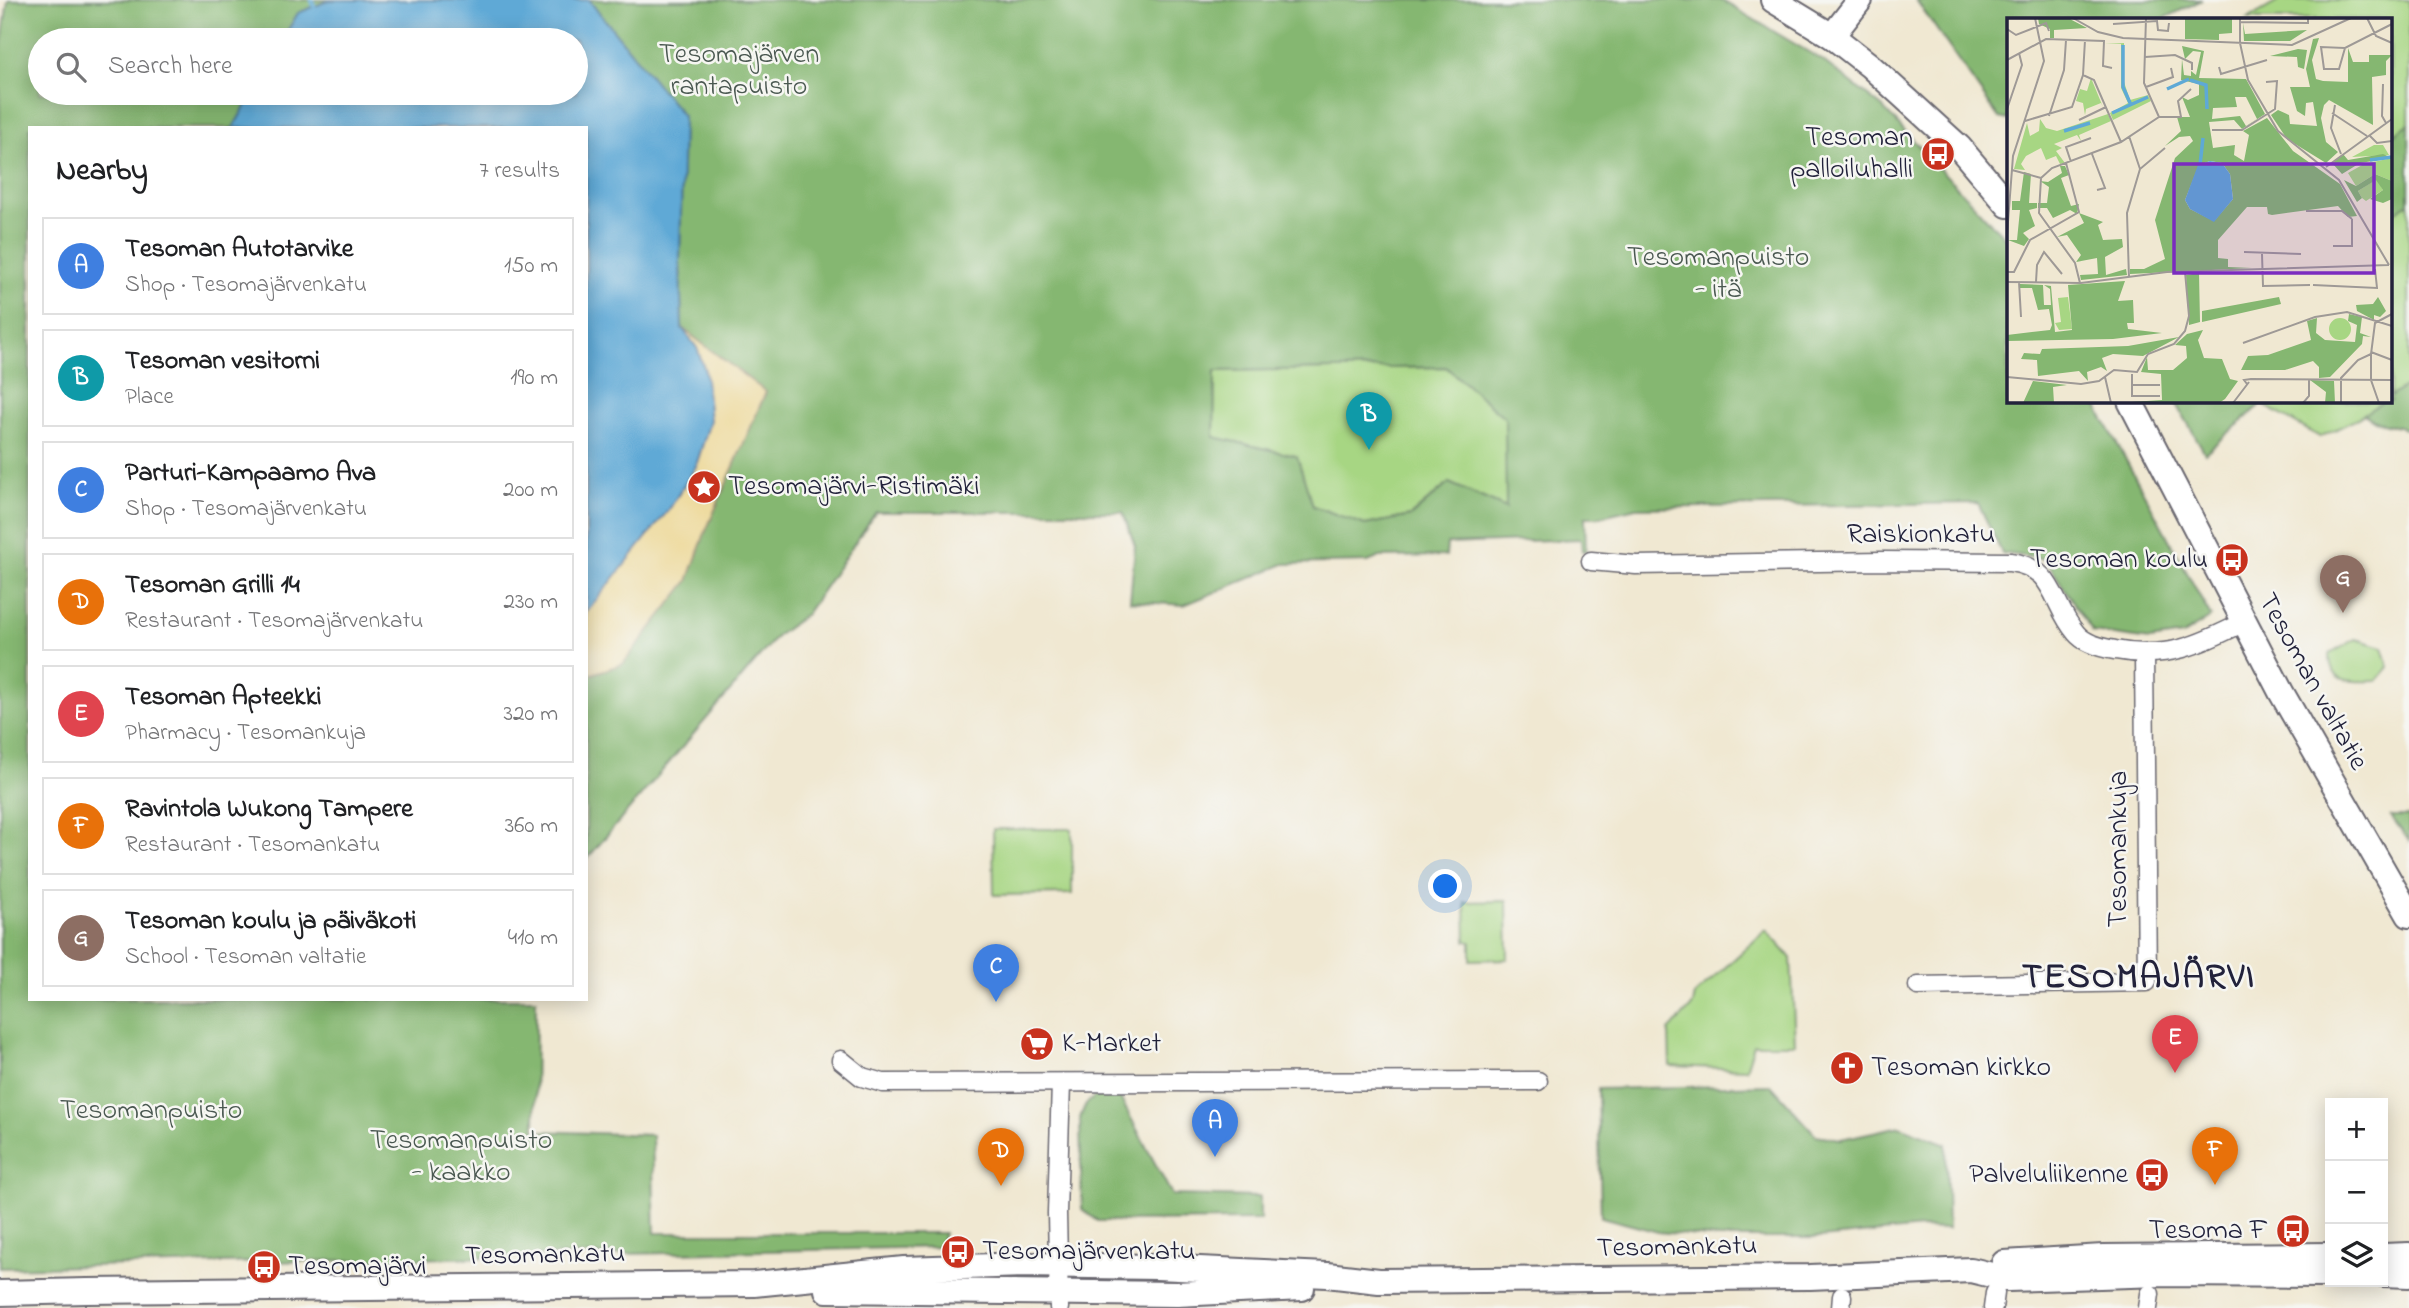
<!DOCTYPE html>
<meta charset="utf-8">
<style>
body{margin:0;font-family:"Indie Flower",sans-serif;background:#f6f6f6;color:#202124}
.controls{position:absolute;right:21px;bottom:21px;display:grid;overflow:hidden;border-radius:0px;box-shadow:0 4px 18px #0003}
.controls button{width:63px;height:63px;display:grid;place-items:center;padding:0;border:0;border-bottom:2px solid #e0e0e0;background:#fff;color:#202124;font:35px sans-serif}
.you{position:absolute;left:1446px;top:887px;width:24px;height:24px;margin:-18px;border:5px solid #fff;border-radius:50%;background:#1a73e8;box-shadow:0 0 0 10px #1a73e833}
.badge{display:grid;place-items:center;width:46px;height:46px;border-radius:50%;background:#c8321e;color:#fff;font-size:23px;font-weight:700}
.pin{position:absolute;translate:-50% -58px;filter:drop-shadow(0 2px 4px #0008)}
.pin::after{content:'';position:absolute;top:37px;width:24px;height:21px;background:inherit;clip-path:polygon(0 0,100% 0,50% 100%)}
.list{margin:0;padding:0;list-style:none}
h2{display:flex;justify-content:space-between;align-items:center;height:91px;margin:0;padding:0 28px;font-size:30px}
h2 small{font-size:23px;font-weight:400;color:#757577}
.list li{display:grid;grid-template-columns:46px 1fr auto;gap:21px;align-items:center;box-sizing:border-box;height:98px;margin:0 14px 14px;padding:0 14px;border:2px solid #e0e0e0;border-radius:0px}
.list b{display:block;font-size:26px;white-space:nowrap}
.list p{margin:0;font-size:23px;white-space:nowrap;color:#757577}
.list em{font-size:23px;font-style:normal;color:#757577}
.icon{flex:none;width:38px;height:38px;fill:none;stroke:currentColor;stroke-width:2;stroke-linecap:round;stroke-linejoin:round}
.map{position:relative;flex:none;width:2409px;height:1308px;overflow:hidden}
.search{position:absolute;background:#fff;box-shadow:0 4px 18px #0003;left:28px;top:28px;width:560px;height:77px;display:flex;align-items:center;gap:18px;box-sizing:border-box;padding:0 24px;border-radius:38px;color:#757577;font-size:26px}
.panel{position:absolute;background:#fff;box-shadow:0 4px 18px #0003;left:28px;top:126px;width:560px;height:875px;border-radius:0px}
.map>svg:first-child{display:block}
.green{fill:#a7d683;stroke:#647c5f;stroke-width:2}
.forest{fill:#85b771;stroke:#546c56;stroke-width:2;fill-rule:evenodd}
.sand{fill:#eeda9e;stroke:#887e6c;stroke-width:2}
.water{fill:#5ea9d6;stroke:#406688;stroke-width:2}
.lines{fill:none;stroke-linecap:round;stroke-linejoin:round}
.stream{stroke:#5ea9d6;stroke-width:4.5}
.street-casing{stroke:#6a6770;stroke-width:21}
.secondary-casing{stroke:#6a6770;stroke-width:28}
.street{stroke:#fff;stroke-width:18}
.secondary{stroke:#fff;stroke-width:24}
.labels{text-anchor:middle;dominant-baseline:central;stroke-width:5;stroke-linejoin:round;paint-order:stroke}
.park-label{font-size:28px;fill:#4a5851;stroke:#f6f6f2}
.poi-label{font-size:28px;fill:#22223b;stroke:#f6f6f2;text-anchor:start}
.street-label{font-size:28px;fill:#22223b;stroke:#f6f6f2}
.district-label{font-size:35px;font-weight:bold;letter-spacing:2px;fill:#22223b;stroke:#f6f6f2}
.inset-river{fill:none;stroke:#5ea9d6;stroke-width:3.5}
.inset-road{fill:none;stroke:#9e9996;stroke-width:2}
.view{fill:#7b2cbf;fill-opacity:0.15;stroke:#7b2cbf;stroke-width:3.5}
.inset-edge{fill:none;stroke:#22223b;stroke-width:3.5}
</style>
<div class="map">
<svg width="2409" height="1308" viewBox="0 0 2409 1308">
<rect width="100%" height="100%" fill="#f6f6f2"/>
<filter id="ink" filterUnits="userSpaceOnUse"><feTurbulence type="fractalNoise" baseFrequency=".0143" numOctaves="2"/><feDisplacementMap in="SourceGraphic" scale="14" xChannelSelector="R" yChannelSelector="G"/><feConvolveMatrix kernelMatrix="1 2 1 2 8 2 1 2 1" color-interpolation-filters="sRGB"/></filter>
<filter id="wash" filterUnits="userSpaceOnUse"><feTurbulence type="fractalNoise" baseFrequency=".00686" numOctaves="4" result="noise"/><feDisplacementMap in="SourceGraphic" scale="28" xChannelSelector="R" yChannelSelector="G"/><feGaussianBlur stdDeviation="1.57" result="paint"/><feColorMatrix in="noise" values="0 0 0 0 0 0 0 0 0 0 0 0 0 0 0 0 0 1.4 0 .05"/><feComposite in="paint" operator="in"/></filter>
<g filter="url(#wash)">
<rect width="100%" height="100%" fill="#f0e8d2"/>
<!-- green -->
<g class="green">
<polygon points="2281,0 2409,0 2409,124 2390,137 2390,19 2248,19"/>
<polygon points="2409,203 2409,384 2390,397 2390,215"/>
<polygon points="1446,367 1506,418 1506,508 1449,483 1410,516 1365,525 1313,506 1296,456 1214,437 1215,371"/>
<polygon points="2260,401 2384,401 2355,420 2320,437 2262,404"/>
<path d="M 2356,639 L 2383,647 L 2389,667 L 2377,681 C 2353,682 2329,684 2330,654 Z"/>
<polygon points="993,829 1072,829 1072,894 994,895"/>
<polygon points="1507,901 1508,959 1471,960 1471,942 1466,941 1465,902"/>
<polygon points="1766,930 1791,958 1795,1044 1754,1044 1746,1069 1670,1066 1669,1031 1693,1005 1695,995"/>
</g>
<!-- forest -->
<g class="forest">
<polygon points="8,0 330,0 298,13 282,40 40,40 40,93 253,93 233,128 30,128 30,999 536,999 535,1131 652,1135 655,1233 944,1233 940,1247 0,1268 0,56"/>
<path d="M 589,0 L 1721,0 L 1822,60 L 1882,107 L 2005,238 L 2008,243 L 2008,401 L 2094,401 L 2211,617 L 2183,635 L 2150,640 L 2093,632 L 2045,559 L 2002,553 L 1978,503 L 1636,508 L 1598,517 L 1585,517 L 1586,551 L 1582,551 L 1581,539 L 1447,544 L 1446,556 L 1380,557 L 1368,562 L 1284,564 L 1184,605 L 1130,601 L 1135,546 L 1123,512 L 876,512 L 806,614 L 778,635 L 586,860 L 586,613 L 603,592 L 682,328 L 680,261 L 683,116 ZM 1446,367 L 1505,418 L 1506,508 L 1449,483 L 1411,516 L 1365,525 L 1313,506 L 1297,456 L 1214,437 L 1215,371 Z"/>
<polygon points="1916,0 2202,0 2163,19 2008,19 2008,120 1999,118"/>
<polygon points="2409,124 2409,203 2390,215 2390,137"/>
<polygon points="2409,384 2409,430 2375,421 2364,414 2384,401 2390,401 2390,397"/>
<polygon points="2175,401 2260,401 2262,404 2205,453"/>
<polygon points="2391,816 2409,816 2409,841"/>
<polygon points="1771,1085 1816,1135 1841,1139 1900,1126 1946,1144 1948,1229 1922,1228 1820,1238 1719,1238 1658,1232 1601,1217 1598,1089"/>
<path d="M 1117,1092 L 1172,1195 L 1260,1197 L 1260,1220 L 1098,1221 L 1082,1210 L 1080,1118 C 1087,1096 1096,1095 1117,1092 Z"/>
</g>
<!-- sand -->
<polygon class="sand" points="682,328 766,392 705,533 688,581 623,664 586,676 586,613 670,508 696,466 710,421 705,371 697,348"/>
<!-- water -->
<polygon class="water" points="330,0 589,0 683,116 680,261 682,328 697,348 705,371 710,421 696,466 670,508 586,613 586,128 233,128 253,93 576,93 576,40 282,40 298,13"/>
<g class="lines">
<!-- stream -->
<polyline class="stream" points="312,0 314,6"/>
</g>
</g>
<g filter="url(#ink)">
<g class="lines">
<!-- street casing -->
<g class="street-casing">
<g id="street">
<path d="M 1591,561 L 1636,565 L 1883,561 L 2010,562 C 2056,568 2050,602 2076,633 C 2085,644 2102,648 2115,650 C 2167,660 2199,645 2244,622"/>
<polyline points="1918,986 2147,982 2144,654"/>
<polyline points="841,1060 862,1077 883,1083 1538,1081"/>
<polyline points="1059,1308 1057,1213 1061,1083"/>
<polyline points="1841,1308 1842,1296"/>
<polyline points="1993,1308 1995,1293"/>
<polyline points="2148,1308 2150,1294"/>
</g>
</g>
<!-- secondary casing -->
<g class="secondary-casing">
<g id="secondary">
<polyline points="1773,0 1832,36 1869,65 1959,147 2008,205"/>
<polyline points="1832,36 1860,0"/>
<polyline points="2130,401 2281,692 2409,915"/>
<polyline points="2383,1256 2409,1255"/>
<polyline points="2004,1263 2103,1257 2330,1255"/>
<polyline points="2383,1274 2409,1275"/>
<polyline points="827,1290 1177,1294 1302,1288"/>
<polyline points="0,1293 87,1291 754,1284 904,1269 1024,1265 1157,1267 1327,1275 1379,1281 1810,1277 1971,1270 2008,1279 2161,1274 2330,1275"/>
</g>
</g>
<!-- street -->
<use href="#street" class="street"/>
<!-- secondary -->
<use href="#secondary" class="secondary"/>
</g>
</g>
<!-- icons -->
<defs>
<g id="bus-disc" transform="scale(1.75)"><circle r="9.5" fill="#c8321e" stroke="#f6f6f2"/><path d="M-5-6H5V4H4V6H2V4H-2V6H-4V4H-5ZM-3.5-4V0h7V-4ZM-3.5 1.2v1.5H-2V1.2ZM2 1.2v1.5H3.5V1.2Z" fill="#fff"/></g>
<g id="sight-disc" transform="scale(1.75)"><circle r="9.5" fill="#c8321e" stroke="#f6f6f2"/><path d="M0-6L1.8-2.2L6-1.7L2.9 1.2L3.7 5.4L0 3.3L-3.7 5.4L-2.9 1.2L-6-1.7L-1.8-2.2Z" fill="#fff"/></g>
<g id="supermarket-disc" transform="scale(1.75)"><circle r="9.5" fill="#c8321e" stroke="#f6f6f2"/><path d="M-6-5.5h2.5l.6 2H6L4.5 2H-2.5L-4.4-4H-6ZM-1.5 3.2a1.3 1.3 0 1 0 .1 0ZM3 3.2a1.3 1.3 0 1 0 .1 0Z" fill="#fff"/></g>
<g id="church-disc" transform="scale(1.75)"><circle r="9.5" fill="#c8321e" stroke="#f6f6f2"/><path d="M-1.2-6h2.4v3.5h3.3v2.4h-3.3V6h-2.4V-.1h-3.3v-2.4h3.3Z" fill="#fff"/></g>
</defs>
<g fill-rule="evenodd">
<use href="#bus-disc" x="1938" y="154"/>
<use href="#sight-disc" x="704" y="487"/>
<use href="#bus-disc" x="2232" y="560"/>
<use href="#supermarket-disc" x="1037" y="1044"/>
<use href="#church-disc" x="1847" y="1068"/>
<use href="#bus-disc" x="2152" y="1175"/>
<use href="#bus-disc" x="2293" y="1231"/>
<use href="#bus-disc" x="958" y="1252"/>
<use href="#bus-disc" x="264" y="1267"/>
</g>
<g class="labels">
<!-- park labels -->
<g class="park-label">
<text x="739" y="55">Tesomajärven<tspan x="739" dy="32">rantapuisto</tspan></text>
<text x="1718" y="258">Tesomanpuisto<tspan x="1718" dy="32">- itä</tspan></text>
<text x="151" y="1111">Tesomanpuisto</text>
<text x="461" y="1141">Tesomanpuisto<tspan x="461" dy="32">- kaakko</tspan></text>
</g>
<!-- poi labels -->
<g class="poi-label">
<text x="1913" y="138" text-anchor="end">Tesoman<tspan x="1913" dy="32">palloiluhalli</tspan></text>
<text x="728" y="487">Tesomajärvi-Ristimäki</text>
<text x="2208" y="560" text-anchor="end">Tesoman koulu</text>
<text x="1062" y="1044">K-Market</text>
<text x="1871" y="1068">Tesoman kirkko</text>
<text x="2128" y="1175" text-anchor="end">Palveluliikenne</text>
<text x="2268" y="1231" text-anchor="end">Tesoma F</text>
<text x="982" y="1252">Tesomajärvenkatu</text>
<text x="288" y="1267">Tesomajärvi</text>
</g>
<!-- street labels -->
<g class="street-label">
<text x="1921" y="535">Raiskionkatu</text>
<text transform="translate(2312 682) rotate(61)">Tesoman valtatie</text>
<text transform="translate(2119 849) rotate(-90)">Tesomankuja</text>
<text transform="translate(1677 1248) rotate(-1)">Tesomankatu</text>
<text transform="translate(545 1256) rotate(-1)">Tesomankatu</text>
</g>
<!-- district labels -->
<g class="district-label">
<text x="2139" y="978">TESOMAJÄRVI</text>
</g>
</g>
<!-- overview -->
<g transform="translate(2007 18)">
<rect width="385" height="385" fill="#f0e8d2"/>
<path d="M 117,25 L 117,64 L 123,82 L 141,77 L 144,83 L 106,102 L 103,95 L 121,85 L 114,70 L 114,26 L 98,26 ZM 84,60 L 96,89 L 94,85 L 79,91 L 78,97 L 76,85 L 69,83 L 73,71 L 80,73 ZM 101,96 L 104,103 L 72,117 L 74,123 L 70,117 L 47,126 L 55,130 L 49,133 L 58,145 L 53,146 L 49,138 L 39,142 L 34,130 L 19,138 L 14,146 L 18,152 L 7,151 L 20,105 L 23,118 L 32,113 L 33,101 L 39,110 L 50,113 ZM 367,127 L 376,127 L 382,137 L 345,139 ZM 385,140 L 385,163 L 368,156 L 349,168 L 341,155 L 357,146 ZM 370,161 L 376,172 L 359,183 L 355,180 L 351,173 ZM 61,279 L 65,311 L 52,312 L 48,305 L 54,304 L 51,280 ZM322 311a11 11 0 1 1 22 0a11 11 0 1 1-22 0Z" fill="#a7d683"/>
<path d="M 31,0 L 61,0 L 80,10 L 47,12 L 47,20 L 43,20 L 43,11 L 32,6 ZM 178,0 L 225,0 L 225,15 L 212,16 L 212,22 L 178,21 ZM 236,5 L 238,16 L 300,12 L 283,23 L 237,23 ZM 312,20 L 305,42 L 309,61 L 316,63 L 341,64 L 341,30 L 346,44 L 362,44 L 362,37 L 385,37 L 379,43 L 379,57 L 365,59 L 366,107 L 322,82 L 317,87 L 314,100 L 319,124 L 331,134 L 319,145 L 280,121 L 264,97 L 271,92 L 282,97 L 283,106 L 310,108 L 306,84 L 299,85 L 298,98 L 290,93 L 283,69 L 303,69 L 299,51 L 306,21 ZM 175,28 L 197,33 L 192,60 L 239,61 L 258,96 L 235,111 L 227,102 L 202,104 L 206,130 L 228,127 L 227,137 L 237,143 L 242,117 L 236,113 L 260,100 L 286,133 L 333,166 L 350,198 L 341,199 L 331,188 L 265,197 L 261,196 L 260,189 L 240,189 L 211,222 L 211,240 L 221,241 L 221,249 L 245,250 L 123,256 L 123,251 L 137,251 L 158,241 L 148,202 L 168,140 L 186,123 L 183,118 L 172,119 L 158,128 L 174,113 L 170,99 L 183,99 L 175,79 L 181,82 L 192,77 L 192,66 L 174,62 L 175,41 L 177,57 L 184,58 L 184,53 L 189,57 L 194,34 L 186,33 L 178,41 ZM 228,79 L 239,79 L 250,101 L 239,108 L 233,98 L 205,101 L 206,90 L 230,89 ZM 203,143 L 215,145 L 223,156 L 226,181 L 207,203 L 183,191 L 178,182 L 192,147 ZM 291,31 L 300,32 L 297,51 L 291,49 L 290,39 L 263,38 ZM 336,136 L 341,142 L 376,136 L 385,140 L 353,145 L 335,156 L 325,145 ZM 53,148 L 58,148 L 62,157 L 54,160 L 64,188 L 72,186 L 70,196 L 63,192 L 46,200 L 40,190 L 31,190 L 31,185 L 40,185 L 42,169 L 33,163 L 41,164 L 55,155 ZM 17,154 L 24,156 L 22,185 L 30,185 L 30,190 L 22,192 L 28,208 L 16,215 L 22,221 L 17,228 L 1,222 L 10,222 L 13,192 L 5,192 L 5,183 L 13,183 ZM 368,156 L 385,163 L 385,181 L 376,185 L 363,181 L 376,172 L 369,162 L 351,173 L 355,180 L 350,184 L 337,162 L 349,168 ZM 72,195 L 96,204 L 91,207 L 96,222 L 115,221 L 116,229 L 98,239 L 99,257 L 119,251 L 120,257 L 74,262 L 73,257 L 91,256 L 90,240 L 69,244 L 74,237 L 60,217 L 50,219 L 77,205 ZM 192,255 L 193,304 L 182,307 L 179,257 ZM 118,263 L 111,283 L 126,282 L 127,305 L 120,305 L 121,311 L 155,315 L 106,321 L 0,323 L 0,317 L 43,312 L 45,307 L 42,291 L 31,292 L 25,270 L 13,270 L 13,266 L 36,267 L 37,287 L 44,287 L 43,271 L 37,267 L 44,268 L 48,314 L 65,312 L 61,267 ZM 272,279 L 274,286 L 195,304 L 195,293 ZM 371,279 L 379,293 L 373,299 L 367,297 L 367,302 L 350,293 L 349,287 L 366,286 ZM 342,296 L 355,299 L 353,315 L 364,319 L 356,318 L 355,326 L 323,359 L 312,360 L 312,349 L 306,343 L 278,352 L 234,352 L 241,338 L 261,337 L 304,322 L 300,303 L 310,300 L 309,315 L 318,322 L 348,324 L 350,307 L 341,303 ZM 196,312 L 191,322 L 197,340 L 215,341 L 223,361 L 231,363 L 218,381 L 212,385 L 124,384 L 155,382 L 154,356 L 134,354 L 140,339 L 141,352 L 166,352 L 180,340 L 179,328 L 168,327 L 180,316 ZM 172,319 L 136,338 L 106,336 L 95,340 L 100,353 L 94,349 L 80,354 L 81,363 L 72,353 L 31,358 L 30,342 L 14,341 L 17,335 L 33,336 L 35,331 L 121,328 ZM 303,362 L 327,363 L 328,385 L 318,385 L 319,374 ZM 26,363 L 60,367 L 46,369 L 47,385 L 16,385 Z" fill="#85b771" fill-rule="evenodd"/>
<path d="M 203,143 L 215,145 L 223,156 L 226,181 L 207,204 L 183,191 L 178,182 L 191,147 Z" fill="#5ea9d6"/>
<path class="inset-river" d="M 116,27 L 116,69 L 124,87M 183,62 L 199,67 L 200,91M 160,71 L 182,61M 105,95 L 141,79M 57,113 L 83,105M 363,142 L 385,139M 193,147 L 196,120"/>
<path class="inset-road" d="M 66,0 L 91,14 L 116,20M 139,0 L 137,65 L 152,99M 233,0 L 233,25M 360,0 L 369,18 L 385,25M 233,4 L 301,5 L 301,0M 106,6 L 150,3 L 151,12 L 161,13 L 162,5M 0,11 L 9,17 L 39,5 L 42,13M 115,20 L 285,27 L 344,0M 233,25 L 241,62 L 271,113 L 332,162 L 382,247M 338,30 L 332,51 L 317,51 L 314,29 L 338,30 L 385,6M 138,39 L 168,37 L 185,45 L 185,52M 0,42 L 39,21 L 97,23 L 96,48 L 105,50M 212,49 L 214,56 L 260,42M 76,57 L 87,62 L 114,124M 376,66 L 375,98 L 379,105M 139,69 L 166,59 L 164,50M 328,87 L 324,110 L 334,136M 0,91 L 15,47 L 12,35M 325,95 L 360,118M 42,98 L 57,52 L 59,22M 72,102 L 99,89M 18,103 L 65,89 L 76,57 L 78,22M 205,112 L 235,112 L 268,91 L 270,63 L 259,64M 362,117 L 370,125 L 385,123M 122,118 L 133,151M 85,136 L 98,170 L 90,172M 64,144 L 59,129 L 84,120M 319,149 L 385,101M 5,152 L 34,160M 299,193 L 335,193 L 345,201M 0,217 L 6,138 L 37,43 L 28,0M 326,228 L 345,228 L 345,201M 237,234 L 294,236M 255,236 L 256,268 L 303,267M 0,254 L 7,254 L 23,222 L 72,194 L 59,145M 122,260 L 120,195 L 133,151 L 158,130M 0,264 L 74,265 L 160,254 L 382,247M 12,264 L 14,299M 29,264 L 30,247 L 37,234 L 55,256M 73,265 L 68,245 L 32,195 L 34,160 L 45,150 L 114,124 L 152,99 L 174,99 L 171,83 L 184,71M 306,267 L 370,270 L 368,251M 236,325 L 308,299 L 340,294 L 385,308M 364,334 L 385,342M 125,356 L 125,378 L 153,378M 0,359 L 74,366 L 92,363 L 107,352 L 130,354 L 141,336 L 167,326 L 178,313 L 182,298 L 178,254M 98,359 L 104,385M 240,366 L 237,362 L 244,361 L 385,362M 125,367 L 153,367M 226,385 L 242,364M 296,385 L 302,378 L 302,361M 334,385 L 334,360 L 351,342 L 364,336M 372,385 L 364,362 L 364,336 L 368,305 L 385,296"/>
<path class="view" d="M 167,146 L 367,146 L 367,255 L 167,255 Z"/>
<rect width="385" height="385" class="inset-edge"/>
</g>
</svg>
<div class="controls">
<button>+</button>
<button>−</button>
<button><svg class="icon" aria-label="layers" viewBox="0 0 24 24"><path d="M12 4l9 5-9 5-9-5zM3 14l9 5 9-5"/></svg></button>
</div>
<div class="you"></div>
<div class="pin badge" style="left:1215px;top:1157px;background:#3f7fe0">A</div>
<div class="pin badge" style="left:1369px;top:450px;background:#0f9aa8">B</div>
<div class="pin badge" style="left:996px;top:1002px;background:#3f7fe0">C</div>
<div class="pin badge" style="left:1001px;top:1186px;background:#e8710a">D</div>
<div class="pin badge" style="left:2175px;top:1073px;background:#e0444e">E</div>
<div class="pin badge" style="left:2215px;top:1185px;background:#e8710a">F</div>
<div class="pin badge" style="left:2343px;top:613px;background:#8d6e63">G</div>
<div class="search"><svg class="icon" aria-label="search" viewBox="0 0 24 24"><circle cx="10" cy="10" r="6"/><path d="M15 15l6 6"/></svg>Search here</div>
<section class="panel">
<h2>Nearby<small>7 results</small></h2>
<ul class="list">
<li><span class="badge" style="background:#3f7fe0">A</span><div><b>Tesoman Autotarvike</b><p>Shop · Tesomajärvenkatu</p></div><em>150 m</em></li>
<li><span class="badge" style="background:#0f9aa8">B</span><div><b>Tesoman vesitorni</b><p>Place</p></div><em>190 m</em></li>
<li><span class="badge" style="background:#3f7fe0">C</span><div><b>Parturi-Kampaamo Ava</b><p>Shop · Tesomajärvenkatu</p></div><em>200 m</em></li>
<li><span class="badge" style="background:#e8710a">D</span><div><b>Tesoman Grilli 14</b><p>Restaurant · Tesomajärvenkatu</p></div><em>230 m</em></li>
<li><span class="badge" style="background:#e0444e">E</span><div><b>Tesoman Apteekki</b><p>Pharmacy · Tesomankuja</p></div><em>320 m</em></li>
<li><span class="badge" style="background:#e8710a">F</span><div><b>Ravintola Wukong Tampere</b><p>Restaurant · Tesomankatu</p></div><em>360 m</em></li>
<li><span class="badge" style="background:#8d6e63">G</span><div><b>Tesoman koulu ja päiväkoti</b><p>School · Tesoman valtatie</p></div><em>410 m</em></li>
</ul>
</section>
</div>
